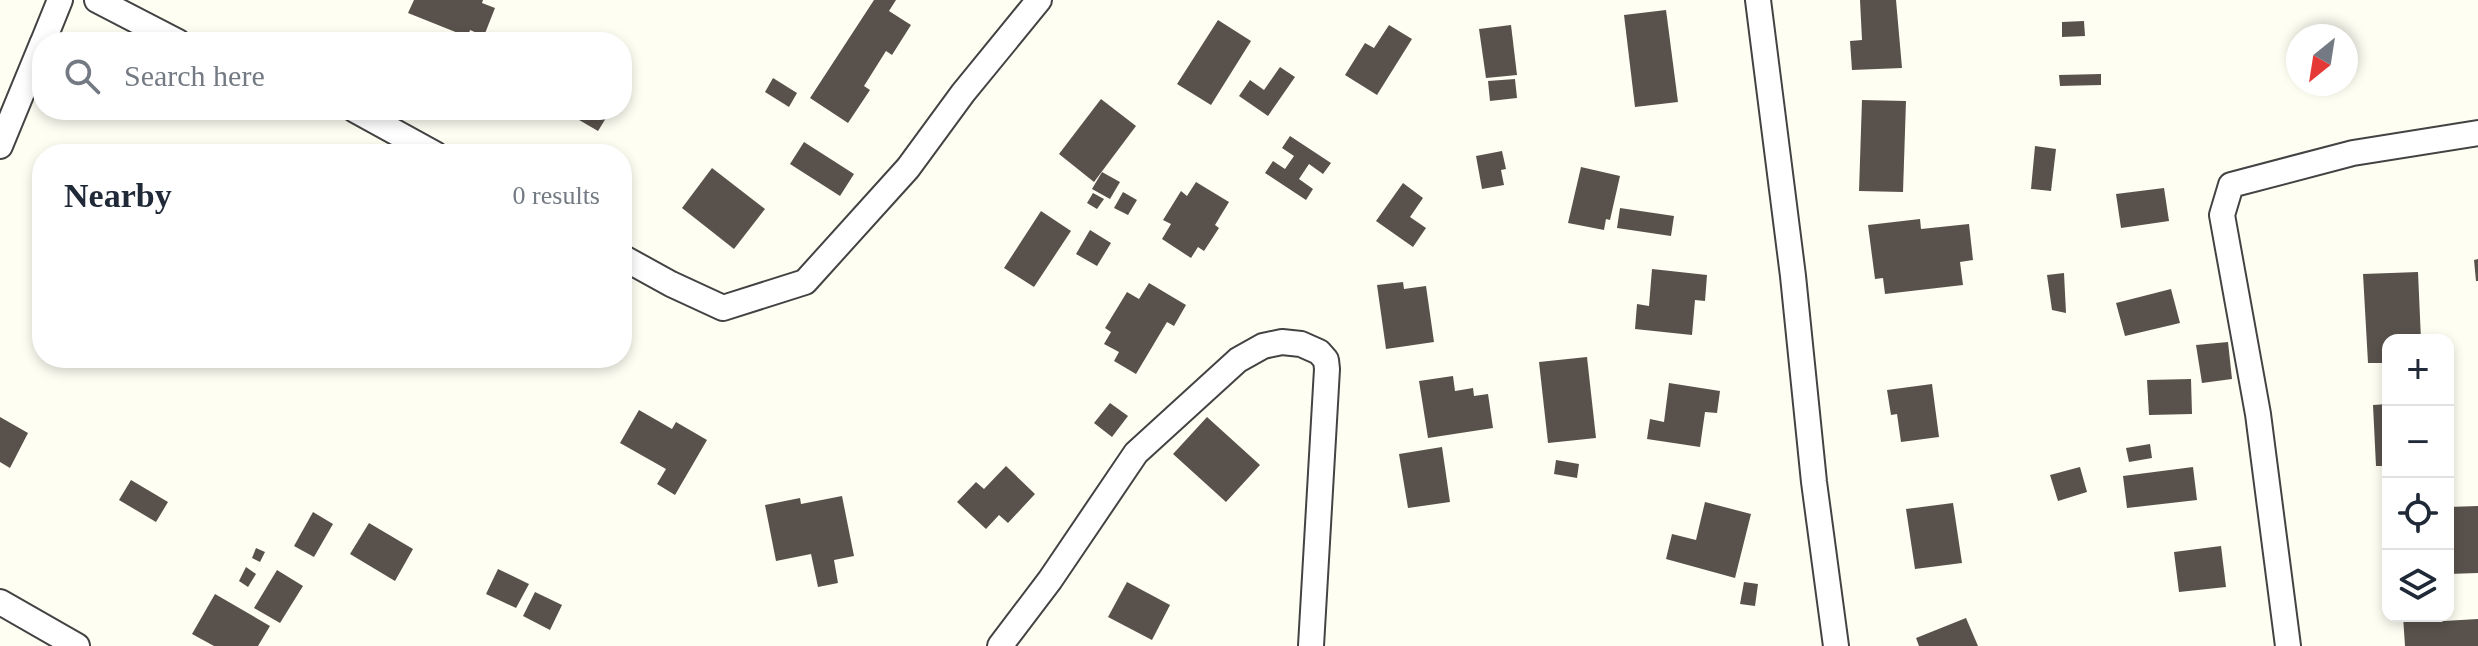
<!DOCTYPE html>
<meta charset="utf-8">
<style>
body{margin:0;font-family:"Times New Roman",serif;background:#f6f6f7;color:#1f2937}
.controls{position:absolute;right:24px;bottom:24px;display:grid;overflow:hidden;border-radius:16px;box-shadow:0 4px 12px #0003}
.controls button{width:72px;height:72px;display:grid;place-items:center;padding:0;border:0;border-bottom:2px solid #e0e1e3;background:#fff;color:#1f2937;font:40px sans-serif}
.compass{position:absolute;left:2286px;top:24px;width:72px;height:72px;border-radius:50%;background:#fff;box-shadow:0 4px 12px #0003;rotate:210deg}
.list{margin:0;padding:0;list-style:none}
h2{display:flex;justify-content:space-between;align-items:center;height:104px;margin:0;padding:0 32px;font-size:34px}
h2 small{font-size:26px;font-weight:400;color:#747a83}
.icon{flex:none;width:44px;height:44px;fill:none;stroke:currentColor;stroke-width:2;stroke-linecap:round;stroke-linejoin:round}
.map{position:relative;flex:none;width:2478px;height:646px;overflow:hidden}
.search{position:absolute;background:#fff;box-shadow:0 4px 12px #0003;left:32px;top:32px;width:600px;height:88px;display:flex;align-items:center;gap:20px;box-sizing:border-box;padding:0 28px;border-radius:32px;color:#747a83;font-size:30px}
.panel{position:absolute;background:#fff;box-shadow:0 4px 12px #0003;left:32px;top:144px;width:600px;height:224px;border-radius:32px}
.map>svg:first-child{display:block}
.building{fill:#59524c}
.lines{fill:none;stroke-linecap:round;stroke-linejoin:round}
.street-casing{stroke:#434343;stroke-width:28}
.street{stroke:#fff;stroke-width:24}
</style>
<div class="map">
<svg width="2478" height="646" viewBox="0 0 2478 646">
<rect width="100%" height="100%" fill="#fffef3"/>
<!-- building -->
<g class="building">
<polygon points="414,0 483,0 482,3 495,8 484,36 470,30 468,37 408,13"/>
<polygon points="874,0 896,0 889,11 911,25 892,55 886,51 864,86 870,90 848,123 810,98"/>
<polygon points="1860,0 1896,0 1902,68 1852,70 1850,41 1862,40"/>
<polygon points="1666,10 1678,102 1635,107 1624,15"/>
<polygon points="1218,20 1251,41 1211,105 1177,84"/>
<polygon points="2084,21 2085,36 2062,37 2062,22"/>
<polygon points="1389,25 1412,39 1377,95 1345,75 1365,43 1374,48"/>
<polygon points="1511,25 1517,75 1486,78 1479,29"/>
<polygon points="1280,67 1295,77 1268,116 1239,96 1250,80 1264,90"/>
<polygon points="2101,74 2101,85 2060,86 2059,75"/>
<polygon points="773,78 797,93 789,107 765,92"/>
<polygon points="1515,79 1517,98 1490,101 1488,81"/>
<polygon points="1101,99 1136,126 1094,182 1059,154"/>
<polygon points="1862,100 1906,101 1903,192 1859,191"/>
<polygon points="562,110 611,110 598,131"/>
<polygon points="1290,136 1331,163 1323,174 1309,164 1299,179 1313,189 1306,200 1265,173 1273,161 1285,169 1294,156 1282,148"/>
<polygon points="804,142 854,174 840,196 790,164"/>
<polygon points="2035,146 2056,149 2051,191 2031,189"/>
<polygon points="1502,151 1506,169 1501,170 1504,185 1482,189 1476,156"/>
<polygon points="1581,167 1620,176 1610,220 1606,219 1604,230 1568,223"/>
<polygon points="712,168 765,209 734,249 682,208"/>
<polygon points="1102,172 1120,182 1110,199 1092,189"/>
<polygon points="1196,182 1229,202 1215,225 1219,228 1204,251 1198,247 1191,258 1162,239 1171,224 1163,220 1181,191 1187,196"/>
<polygon points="1403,183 1423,198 1410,217 1426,228 1413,247 1376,221"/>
<polygon points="2164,188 2169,221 2121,228 2116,194"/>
<polygon points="1123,192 1137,200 1128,215 1114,208"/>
<polygon points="1093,193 1104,199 1097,209 1087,203"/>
<polygon points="1620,208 1674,216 1671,236 1617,228"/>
<polygon points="1041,211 1071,231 1034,287 1004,268"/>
<polygon points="1920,219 1921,229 1969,224 1973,260 1960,262 1963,285 1885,294 1883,278 1875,279 1868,225"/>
<polygon points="1090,230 1111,243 1097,266 1076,254"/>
<polygon points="2478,259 2478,281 2476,281 2474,260"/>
<polygon points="1652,269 1707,275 1705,301 1695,300 1692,335 1635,329 1637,304 1649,306"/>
<polygon points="2418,272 2421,340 2388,340 2388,363 2368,363 2363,274"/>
<polygon points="2064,273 2066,313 2052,310 2047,275"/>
<polygon points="1403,282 1404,289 1426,286 1434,342 1386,349 1377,285"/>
<polygon points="1149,283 1186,305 1174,326 1167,322 1136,374 1114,361 1119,352 1104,344 1111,332 1105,328 1127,292 1139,299"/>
<polygon points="2171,289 2180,323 2125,336 2116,303"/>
<polygon points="2228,342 2232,379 2202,383 2196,345"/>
<polygon points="1587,357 1596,438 1548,443 1539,362"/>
<polygon points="1453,376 1455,391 1473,388 1474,396 1488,394 1493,428 1428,438 1419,381"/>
<polygon points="2191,379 2192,414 2149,415 2147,380"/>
<polygon points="1669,383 1720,391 1717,413 1705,412 1700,447 1647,439 1650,419 1664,422"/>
<polygon points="1932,384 1939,437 1901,442 1897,414 1891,415 1887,390"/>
<polygon points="1110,403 1128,416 1112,437 1094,423"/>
<polygon points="2388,404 2388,483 2383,483 2382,466 2376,466 2373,405"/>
<polygon points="639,410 672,429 676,422 707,440 675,495 657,484 666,469 620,443"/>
<polygon points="0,417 28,433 10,468 0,462"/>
<polygon points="1207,417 1260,465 1226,502 1173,454"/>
<polygon points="2150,444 2152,458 2129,462 2126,448"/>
<polygon points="1442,447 1450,502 1408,508 1399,454"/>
<polygon points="1556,460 1579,464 1577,478 1554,474"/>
<polygon points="1006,466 1035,494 1008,523 999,515 986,529 957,502 976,482 984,489"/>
<polygon points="2080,467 2087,492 2058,501 2050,475"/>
<polygon points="2193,467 2197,500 2127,508 2123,476"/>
<polygon points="131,480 168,502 156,522 119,500"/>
<polygon points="842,496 854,556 834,560 838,583 818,587 811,554 776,561 765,505 800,498 801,504"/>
<polygon points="1705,502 1751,514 1735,578 1666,559 1672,534 1696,540"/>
<polygon points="1953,503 1962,563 1915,569 1906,509"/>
<polygon points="2478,506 2478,573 2448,574 2448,507"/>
<polygon points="313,512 333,524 314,557 294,546"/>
<polygon points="369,523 413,549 395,581 350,554"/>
<polygon points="2221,546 2226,587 2179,592 2174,552"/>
<polygon points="256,548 265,552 260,562 252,558"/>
<polygon points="246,567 256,574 248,587 239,581"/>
<polygon points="498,569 529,584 516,608 486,594"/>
<polygon points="277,570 303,586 280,623 254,608"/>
<polygon points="1127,582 1170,605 1152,640 1108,617"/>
<polygon points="1744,582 1758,584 1755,606 1740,604"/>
<polygon points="535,592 562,605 550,630 523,616"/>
<polygon points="215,594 270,626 258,646 214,646 192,634"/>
<polygon points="2403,616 2427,616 2427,622 2478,619 2478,646 2405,646"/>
<polygon points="1966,618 1978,646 1919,646 1916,638"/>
</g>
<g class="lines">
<!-- street casing -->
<g class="street-casing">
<g id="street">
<polyline points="97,0 178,42"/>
<polyline points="1758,0 1793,276 1814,482 1836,646"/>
<polyline points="43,42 60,0"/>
<polyline points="355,110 435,154"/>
<polyline points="0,146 42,44"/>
<polyline points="622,257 671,284 723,308 805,282 908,168 963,93 1039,0"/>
<polyline points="0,602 77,646"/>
<polyline points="1000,646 1050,580 1136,453 1238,360 1263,346 1282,342 1301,344 1319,352 1326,360 1327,369 1311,646"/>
<polyline points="2288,646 2258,414 2222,215 2231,185 2353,153 2478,133"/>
</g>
</g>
<!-- street -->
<use href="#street" class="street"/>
</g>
</svg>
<div class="controls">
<button>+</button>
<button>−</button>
<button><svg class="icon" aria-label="locate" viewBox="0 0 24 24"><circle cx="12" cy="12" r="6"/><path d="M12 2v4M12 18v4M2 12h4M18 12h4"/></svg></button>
<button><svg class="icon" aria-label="layers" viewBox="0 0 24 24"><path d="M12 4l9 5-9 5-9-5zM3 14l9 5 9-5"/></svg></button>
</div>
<svg class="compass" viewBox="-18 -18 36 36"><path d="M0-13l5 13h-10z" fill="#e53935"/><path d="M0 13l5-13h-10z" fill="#747a83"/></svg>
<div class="search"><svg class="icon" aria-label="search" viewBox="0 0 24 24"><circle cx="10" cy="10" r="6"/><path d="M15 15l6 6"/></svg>Search here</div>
<section class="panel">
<h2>Nearby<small>0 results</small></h2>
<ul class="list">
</ul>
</section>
</div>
